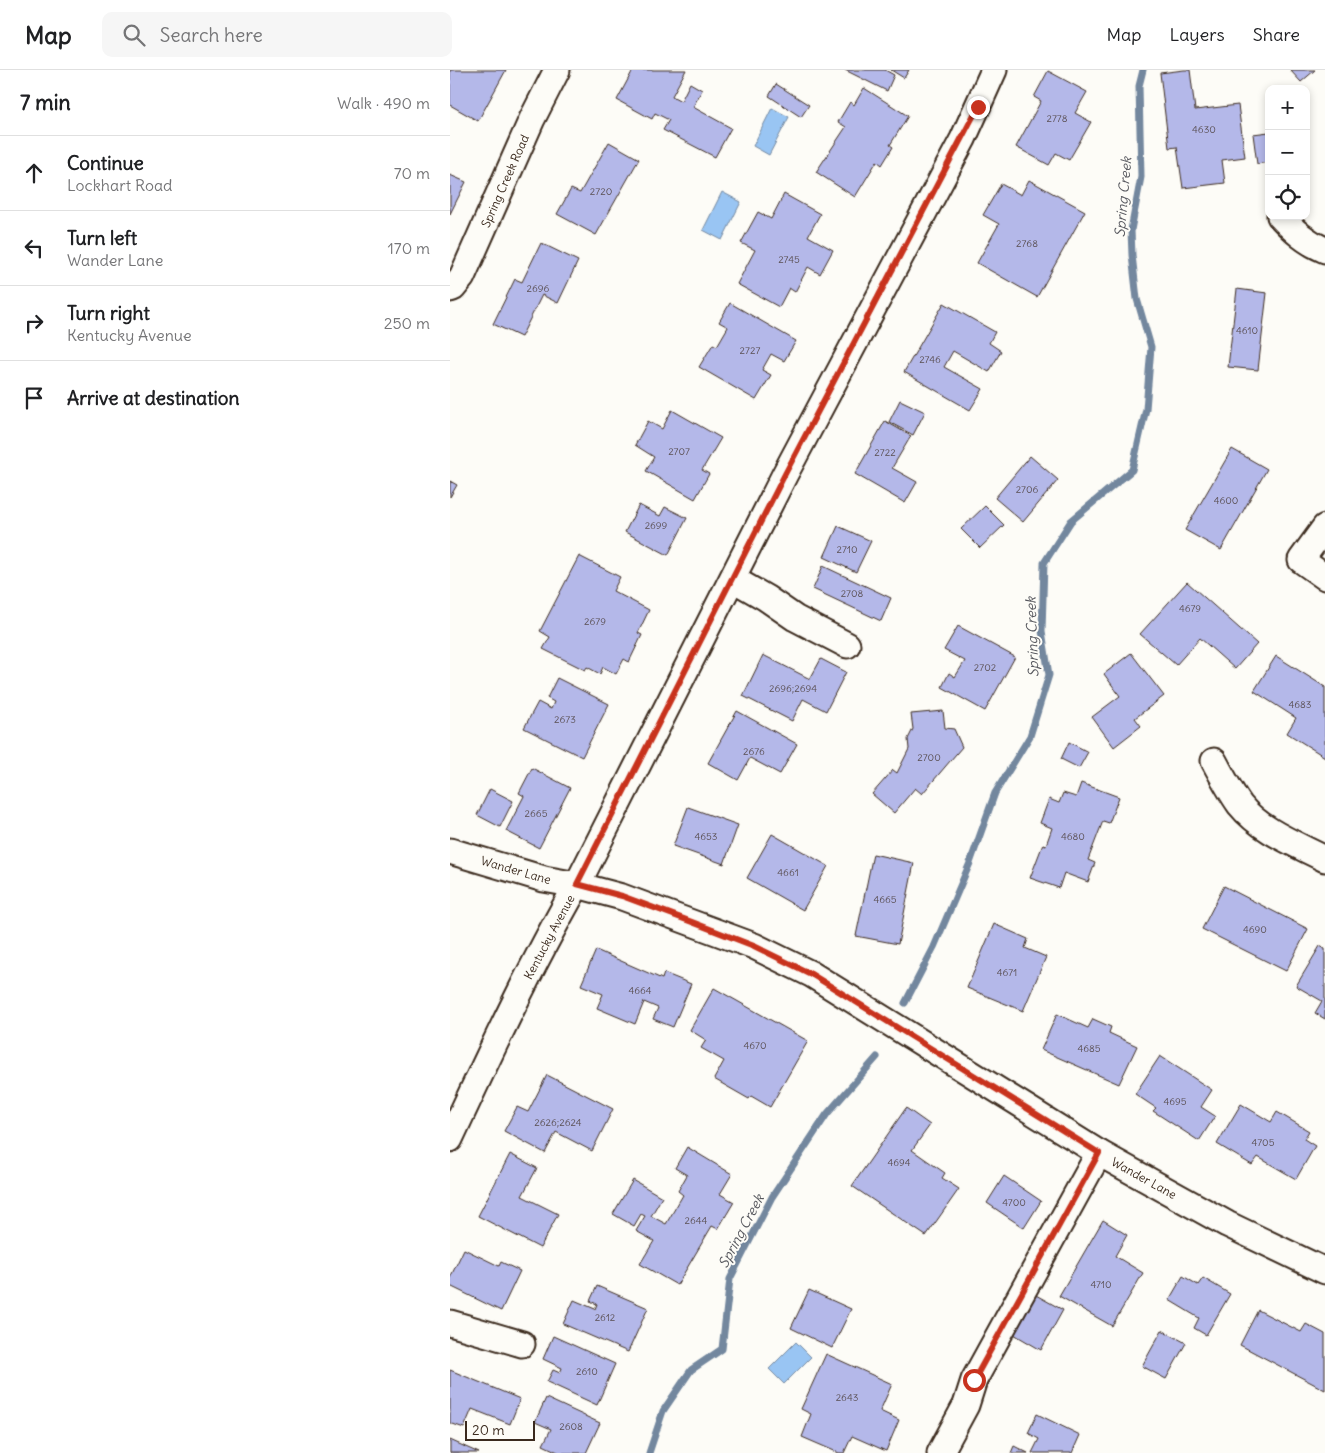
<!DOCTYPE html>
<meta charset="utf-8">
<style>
body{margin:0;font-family:Delius,sans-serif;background:#f6f6f6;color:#202124}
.controls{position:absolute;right:15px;top:15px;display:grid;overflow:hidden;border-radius:10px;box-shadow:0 2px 8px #0003}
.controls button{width:45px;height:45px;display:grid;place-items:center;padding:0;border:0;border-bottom:1px solid #e0e0e0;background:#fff;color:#202124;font:25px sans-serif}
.scale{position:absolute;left:15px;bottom:12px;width:70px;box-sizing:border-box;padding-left:5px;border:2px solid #3b2a1e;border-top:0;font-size:14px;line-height:18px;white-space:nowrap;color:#3b2a1e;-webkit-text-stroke:4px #fdfcf7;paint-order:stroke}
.stop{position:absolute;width:15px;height:15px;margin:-11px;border:4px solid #c8321e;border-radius:50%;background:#fff}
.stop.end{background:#c8321e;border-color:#fff;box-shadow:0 1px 5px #0008}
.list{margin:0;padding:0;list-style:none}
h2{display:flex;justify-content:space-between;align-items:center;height:65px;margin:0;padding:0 20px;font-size:21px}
h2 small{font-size:16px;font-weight:400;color:#757577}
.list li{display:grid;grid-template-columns:32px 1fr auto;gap:15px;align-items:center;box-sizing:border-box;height:75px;padding:0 20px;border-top:1px solid #e0e0e0}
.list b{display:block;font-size:19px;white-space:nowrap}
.list p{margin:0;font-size:16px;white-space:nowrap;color:#757577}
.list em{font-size:16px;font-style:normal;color:#757577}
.icon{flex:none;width:28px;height:28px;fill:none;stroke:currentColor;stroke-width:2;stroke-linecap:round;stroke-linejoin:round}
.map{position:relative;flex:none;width:875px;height:1383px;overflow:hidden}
header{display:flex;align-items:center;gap:30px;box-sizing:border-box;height:70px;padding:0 25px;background:#fff;border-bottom:1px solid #e0e0e0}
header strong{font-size:24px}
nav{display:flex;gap:28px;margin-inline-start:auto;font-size:18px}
.search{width:350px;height:45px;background:#f6f6f6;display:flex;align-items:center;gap:12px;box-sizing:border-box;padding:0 18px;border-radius:10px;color:#757577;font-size:19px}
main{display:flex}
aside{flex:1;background:#fff}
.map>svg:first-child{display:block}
.water{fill:#99c5f3;stroke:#73879e}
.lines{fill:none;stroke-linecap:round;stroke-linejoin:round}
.stream{stroke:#73879e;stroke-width:7}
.building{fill:#b4b8e9;stroke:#3b2a1e}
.minor-casing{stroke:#3b2a1e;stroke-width:29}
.minor{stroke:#fdfcf7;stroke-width:25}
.route{stroke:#c8321e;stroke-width:6}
.labels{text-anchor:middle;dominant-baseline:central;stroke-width:4;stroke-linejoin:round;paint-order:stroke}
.number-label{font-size:10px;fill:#594e51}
.street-label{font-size:12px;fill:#3b2a1e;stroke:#fdfcf7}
.water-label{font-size:14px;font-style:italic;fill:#57585e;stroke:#fdfcf7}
</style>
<header>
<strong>Map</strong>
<div class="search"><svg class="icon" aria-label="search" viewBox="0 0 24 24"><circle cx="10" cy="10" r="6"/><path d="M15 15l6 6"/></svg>Search here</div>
<nav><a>Map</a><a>Layers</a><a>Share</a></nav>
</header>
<main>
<aside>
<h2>7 min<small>Walk · 490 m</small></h2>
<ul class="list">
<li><svg class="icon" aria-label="ahead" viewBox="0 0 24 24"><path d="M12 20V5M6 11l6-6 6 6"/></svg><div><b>Continue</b><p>Lockhart Road</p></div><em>70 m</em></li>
<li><svg class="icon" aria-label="left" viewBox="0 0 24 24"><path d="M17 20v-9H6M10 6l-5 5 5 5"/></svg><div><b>Turn left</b><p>Wander Lane</p></div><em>170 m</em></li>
<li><svg class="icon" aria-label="right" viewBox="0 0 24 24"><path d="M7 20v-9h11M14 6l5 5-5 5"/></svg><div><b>Turn right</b><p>Kentucky Avenue</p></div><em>250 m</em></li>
<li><svg class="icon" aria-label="arrive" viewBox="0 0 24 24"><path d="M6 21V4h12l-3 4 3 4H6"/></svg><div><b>Arrive at destination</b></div></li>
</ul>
</aside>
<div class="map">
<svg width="875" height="1383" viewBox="0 0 875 1383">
<rect width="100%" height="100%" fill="#fdfcf7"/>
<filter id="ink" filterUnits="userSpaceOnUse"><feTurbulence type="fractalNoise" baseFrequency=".02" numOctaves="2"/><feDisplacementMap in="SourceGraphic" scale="10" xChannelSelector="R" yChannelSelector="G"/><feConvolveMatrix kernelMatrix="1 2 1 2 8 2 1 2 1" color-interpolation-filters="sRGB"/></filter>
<g filter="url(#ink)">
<!-- water -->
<g class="water">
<polygon points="322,38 339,47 319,85 303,76"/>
<polygon points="272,122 291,132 272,170 253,160"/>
<polygon points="346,1272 361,1287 334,1314 319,1299"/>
</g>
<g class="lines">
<!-- stream -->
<g class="stream">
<polyline points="455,933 484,877 520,793 545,723 580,666 599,605 592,561 594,493 621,451 682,400 696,339 701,277 687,229 682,185 681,160 691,107 689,16 693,0"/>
<polyline points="199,1383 213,1341 241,1300 272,1279 280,1209 322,1127 377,1044 427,987"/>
</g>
</g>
<!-- building -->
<g class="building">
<polygon points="0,0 56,0 28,51 0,35"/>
<polygon points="183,0 236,0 222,26 231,31 240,13 252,20 243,37 281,58 265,87 213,60 219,50 205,43 202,49 167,30"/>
<polygon points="395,0 435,0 444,5 437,21"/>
<polygon points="441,0 459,0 454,8"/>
<polygon points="734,0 740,0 745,40 788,35 795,87 772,90 775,113 733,118 727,77 719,78 710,3"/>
<polygon points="840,0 865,0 851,12"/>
<polygon points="598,1 637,22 625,43 641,52 619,90 606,83 599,95 566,77 591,31 584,27"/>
<polygon points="326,14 359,35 351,47 319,26"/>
<polygon points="414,18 458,46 440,75 443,77 432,95 427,91 405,127 366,102 396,57 388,52 400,32 404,35"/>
<polygon points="819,62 819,92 807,94 803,64"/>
<polygon points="159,72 189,89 146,165 107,144 121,119 130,123"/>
<polygon points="0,105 16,112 0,144"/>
<polygon points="579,110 635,141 587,227 527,193 549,154 533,145 551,114 571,125"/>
<polygon points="334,124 370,144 358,166 383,180 370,204 358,197 345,222 339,218 329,237 287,214 305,180 291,173 308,142 321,149"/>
<polygon points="91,173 128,191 108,233 92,225 71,267 43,254 65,209 72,212"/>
<polygon points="787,219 817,223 808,300 778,297"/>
<polygon points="280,233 346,271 334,291 321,284 312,300 321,305 306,330 249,297 263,274 267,276 278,257 269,252"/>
<polygon points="494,233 545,262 539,273 551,281 539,302 503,281 494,297 533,319 520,340 454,302"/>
<polygon points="450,330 475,342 463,365 439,352"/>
<polygon points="222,340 271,368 252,400 259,404 245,429 196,401 204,387 185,375 198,351 212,359"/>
<polygon points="435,351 461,366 442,398 467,412 455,433 405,404"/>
<polygon points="782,379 817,399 771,480 735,460"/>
<polygon points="580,386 608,410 573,452 545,428"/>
<polygon points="0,411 7,415 0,427"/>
<polygon points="189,435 210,446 215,437 237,448 218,485 175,462"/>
<polygon points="535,436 554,455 530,478 511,459"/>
<polygon points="388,456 421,471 406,502 374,487"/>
<polygon points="129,486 170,507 163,521 199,540 188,563 192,565 179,592 174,589 166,604 153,597 150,604 137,597 135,600 93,579 100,567 90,561"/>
<polygon points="373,496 441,528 431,551 363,519"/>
<polygon points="737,512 807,574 785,599 750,568 726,595 690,564"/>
<polygon points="508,556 565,587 535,641 492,617 499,603 505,607 515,591 494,580"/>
<polygon points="681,583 714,626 685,648 691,656 664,677 642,647 670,626 654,604"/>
<polygon points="313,585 360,609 371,589 396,602 376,641 353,629 342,651 293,626"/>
<polygon points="826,586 875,617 875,687 837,663 846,648 804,621"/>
<polygon points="107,608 159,634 132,687 74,658 88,632 101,639 104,632 97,628"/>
<polygon points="287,641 347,674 330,704 300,688 288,710 258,693"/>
<polygon points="493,641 495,658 504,659 512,677 472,724 465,718 444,743 422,724 443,700 447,703 459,679 458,669 463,659 461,644"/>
<polygon points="619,672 638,682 629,698 611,689"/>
<polygon points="82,698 120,718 89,778 56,761 74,726 69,723"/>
<polygon points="631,713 669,727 659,753 653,751 638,790 645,793 638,812 614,803 609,818 580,808 593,774 596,775 602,758 590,753 599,729 609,733 613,723 626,727"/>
<polygon points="40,719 63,731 50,757 27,745"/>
<polygon points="238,737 288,755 274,794 223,776"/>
<polygon points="322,764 378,796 353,840 297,808"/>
<polygon points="423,784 464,793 448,874 406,866"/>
<polygon points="774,816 858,859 836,901 752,859"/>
<polygon points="544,854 578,869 575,878 596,887 573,941 517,918"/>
<polygon points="870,876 875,879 875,949 865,943 872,931 846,916"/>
<polygon points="146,880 212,909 214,903 241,914 223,957 203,949 208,938 194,932 185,954 147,938 153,924 131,915"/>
<polygon points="264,918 358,971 320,1037 301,1026 299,1029 264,1009 274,991 251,978 256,970 240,960"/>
<polygon points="607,944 638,958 643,949 661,957 659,963 687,976 669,1014 591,980"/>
<polygon points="710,986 762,1020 751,1037 765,1046 749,1071 703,1041 706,1038 685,1024"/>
<polygon points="97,1005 163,1039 142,1081 106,1062 95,1083 54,1061 67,1037 78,1042"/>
<polygon points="791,1034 821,1052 827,1042 859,1061 854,1069 865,1076 846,1109 808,1087 802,1095 767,1074"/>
<polygon points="456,1038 480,1055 462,1080 495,1103 492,1108 509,1119 476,1166 402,1116"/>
<polygon points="237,1077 282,1104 270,1124 284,1132 268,1159 262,1156 227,1215 190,1194 204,1171 186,1161 195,1146 191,1144 184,1156 163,1144 183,1110 212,1127 201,1146 216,1154 233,1125 228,1121 237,1105 225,1098"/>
<polygon points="60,1084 87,1098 72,1126 108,1144 90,1178 28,1146"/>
<polygon points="554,1106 591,1131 574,1158 537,1133"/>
<polygon points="653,1150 677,1165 665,1186 693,1203 662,1256 609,1226"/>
<polygon points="14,1179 49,1196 51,1192 70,1201 51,1241 0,1216 0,1208"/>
<polygon points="733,1206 748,1215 753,1208 780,1224 756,1265 744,1258 749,1248 719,1230"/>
<polygon points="147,1216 198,1238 178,1282 113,1254 124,1230 145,1239 147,1234 140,1231"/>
<polygon points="359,1220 401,1239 382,1278 341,1258"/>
<polygon points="584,1224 613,1240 591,1280 562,1263"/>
<polygon points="808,1240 851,1262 856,1254 875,1264 875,1320 790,1275"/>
<polygon points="712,1260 736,1273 716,1309 692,1296"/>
<polygon points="103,1266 165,1294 147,1335 97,1312 103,1300 110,1303 112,1298 93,1289"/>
<polygon points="376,1284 442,1314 430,1341 449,1350 436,1381 402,1366 394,1383 389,1383 352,1367 361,1344 351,1339"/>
<polygon points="0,1300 70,1329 60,1354 22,1339 14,1358 0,1353"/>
<polygon points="96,1328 150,1353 136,1383 110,1383 93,1375 101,1359 85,1352"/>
<polygon points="587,1344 630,1365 622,1383 582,1383 589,1369 578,1363"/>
<polygon points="0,1370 29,1383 0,1383"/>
<polygon points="564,1376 578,1383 561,1383"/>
</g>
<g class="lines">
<!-- minor casing -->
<g class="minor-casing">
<g id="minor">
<path d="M 830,146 C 844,161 856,172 875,180"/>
<polyline points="0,219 3,218 12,207 82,49 107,0"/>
<polyline points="875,457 851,490 875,507"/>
<polyline points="283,509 316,528 345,548 397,575"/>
<path d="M 764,691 C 772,706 780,721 790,735 C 811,761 846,774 875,789"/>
<polyline points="0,781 94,809 127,815 172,827 304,876 361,904 649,1083 777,1154 875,1201"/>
<path d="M 0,1069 C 40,983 80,897 127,815 L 335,404 L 513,69 L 544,0"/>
<polyline points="0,1253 72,1274"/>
<polyline points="490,1383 516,1335 524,1310 649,1083"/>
</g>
</g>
<!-- minor -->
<use href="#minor" class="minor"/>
</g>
</g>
<g class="lines" filter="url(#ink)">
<!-- route -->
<polyline class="route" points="524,1310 649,1083 361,904 304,876 242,852 172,826 127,814 335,404 528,37"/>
</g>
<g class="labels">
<!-- number labels -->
<g class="number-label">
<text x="607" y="48">2778</text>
<text x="754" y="59">4630</text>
<text x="151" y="121">2720</text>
<text x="577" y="173">2768</text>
<text x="339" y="189">2745</text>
<text x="88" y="218">2696</text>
<text x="797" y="260">4610</text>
<text x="300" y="280">2727</text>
<text x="480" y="289">2746</text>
<text x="229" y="381">2707</text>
<text x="435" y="382">2722</text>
<text x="577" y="419">2706</text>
<text x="776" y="430">4600</text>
<text x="206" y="455">2699</text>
<text x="397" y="479">2710</text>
<text x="402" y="523">2708</text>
<text x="740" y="538">4679</text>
<text x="145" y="551">2679</text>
<text x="535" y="597">2702</text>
<text x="343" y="618">2696;2694</text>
<text x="850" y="634">4683</text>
<text x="115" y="649">2673</text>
<text x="304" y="681">2676</text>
<text x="479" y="687">2700</text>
<text x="86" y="743">2665</text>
<text x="256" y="766">4653</text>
<text x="623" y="766">4680</text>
<text x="338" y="802">4661</text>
<text x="435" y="829">4665</text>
<text x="805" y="859">4690</text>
<text x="557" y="902">4671</text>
<text x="190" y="920">4664</text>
<text x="305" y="975">4670</text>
<text x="639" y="978">4685</text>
<text x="725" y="1031">4695</text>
<text x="108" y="1052">2626;2624</text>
<text x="813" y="1072">4705</text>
<text x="449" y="1092">4694</text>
<text x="564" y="1132">4700</text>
<text x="246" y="1150">2644</text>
<text x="651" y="1214">4710</text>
<text x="155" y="1247">2612</text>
<text x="137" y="1301">2610</text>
<text x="397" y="1327">2643</text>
<text x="121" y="1356">2608</text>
</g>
<!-- street labels -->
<g class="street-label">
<text transform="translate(55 111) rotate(-66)">Spring Creek Road</text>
<text transform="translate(66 800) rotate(16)">Wander Lane</text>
<text transform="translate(99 867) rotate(-62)">Kentucky Avenue</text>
<text transform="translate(694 1108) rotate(29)">Wander Lane</text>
</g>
<!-- water labels -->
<g class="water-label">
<text transform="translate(673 127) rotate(-85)">Spring Creek</text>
<text transform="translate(582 567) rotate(-92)">Spring Creek</text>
<text transform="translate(291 1161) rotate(-62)">Spring Creek</text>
</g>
</g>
</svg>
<div class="controls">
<button>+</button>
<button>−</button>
<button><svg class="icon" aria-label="locate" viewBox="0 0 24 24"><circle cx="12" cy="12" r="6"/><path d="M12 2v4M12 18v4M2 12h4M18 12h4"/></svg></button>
</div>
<div class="scale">20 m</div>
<div class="stop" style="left:524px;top:1310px"></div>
<div class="stop end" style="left:528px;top:37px"></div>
</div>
</main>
